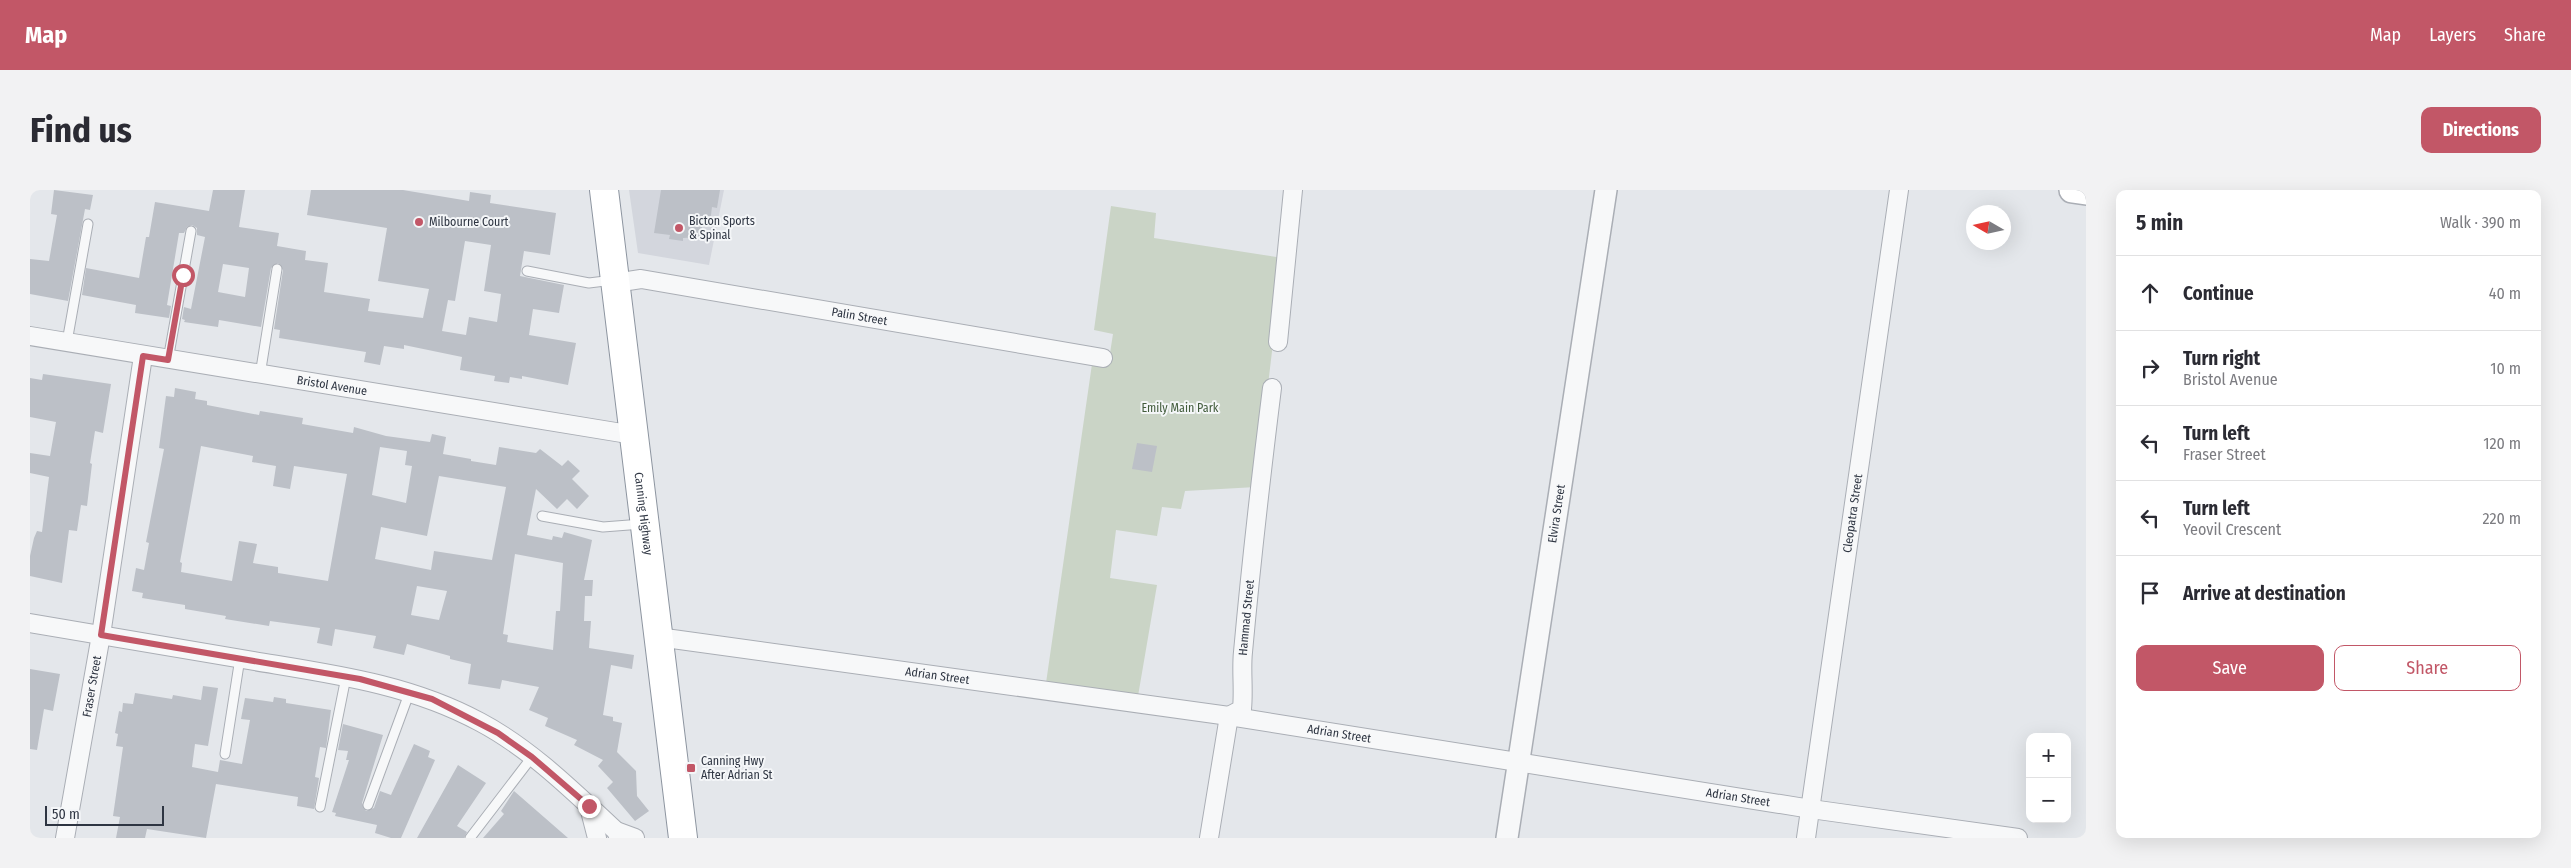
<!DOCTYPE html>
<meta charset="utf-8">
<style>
body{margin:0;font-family:"Fira Sans Condensed",sans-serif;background:#f2f2f3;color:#2b2b33}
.controls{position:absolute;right:15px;bottom:15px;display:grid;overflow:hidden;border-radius:10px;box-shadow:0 5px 20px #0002}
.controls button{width:45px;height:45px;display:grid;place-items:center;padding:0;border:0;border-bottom:1px solid #e1e1e2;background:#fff;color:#2b2b33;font:25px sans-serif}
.compass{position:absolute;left:1936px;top:15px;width:45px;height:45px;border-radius:50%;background:#fff;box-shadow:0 5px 20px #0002;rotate:279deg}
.scale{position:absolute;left:15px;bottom:12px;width:119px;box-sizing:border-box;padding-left:5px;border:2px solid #2e3542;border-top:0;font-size:14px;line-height:18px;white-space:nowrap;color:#2e3542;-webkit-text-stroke:4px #f4f6f8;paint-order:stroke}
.stop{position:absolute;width:15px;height:15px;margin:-11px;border:4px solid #c25767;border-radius:50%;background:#fff}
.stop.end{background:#c25767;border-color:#fff;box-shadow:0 1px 5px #0008}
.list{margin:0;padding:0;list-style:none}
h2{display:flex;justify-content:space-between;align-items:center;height:65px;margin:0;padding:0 20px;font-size:21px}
h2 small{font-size:16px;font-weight:400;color:#7c7c81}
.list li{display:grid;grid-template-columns:32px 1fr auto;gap:15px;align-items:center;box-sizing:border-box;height:75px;padding:0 20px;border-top:1px solid #e1e1e2}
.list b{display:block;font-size:19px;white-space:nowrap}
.list p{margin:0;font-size:16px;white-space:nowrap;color:#7c7c81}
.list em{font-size:16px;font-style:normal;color:#7c7c81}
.actions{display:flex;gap:10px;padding:15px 20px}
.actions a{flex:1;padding:11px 0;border:1px solid #c25767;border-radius:10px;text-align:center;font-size:18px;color:#c25767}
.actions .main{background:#c25767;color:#fff}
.icon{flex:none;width:28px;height:28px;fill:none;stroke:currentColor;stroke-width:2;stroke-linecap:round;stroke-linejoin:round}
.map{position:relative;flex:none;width:2056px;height:648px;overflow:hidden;border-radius:10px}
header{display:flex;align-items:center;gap:30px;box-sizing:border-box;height:70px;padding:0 25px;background:#c25767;color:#fff}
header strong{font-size:24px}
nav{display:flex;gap:28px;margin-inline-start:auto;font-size:18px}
.intro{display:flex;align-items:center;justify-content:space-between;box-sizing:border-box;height:120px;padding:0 30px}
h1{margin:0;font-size:35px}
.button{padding:12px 22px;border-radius:10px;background:#c25767;color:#fff;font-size:18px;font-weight:700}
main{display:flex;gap:30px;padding:0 30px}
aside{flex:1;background:#fff;border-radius:10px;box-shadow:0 5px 20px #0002}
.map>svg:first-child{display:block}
.built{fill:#d3d6dd}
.green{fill:#cad4c6}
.building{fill:#bcc0c7;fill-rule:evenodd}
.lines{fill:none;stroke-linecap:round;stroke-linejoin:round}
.service-casing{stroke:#aaaeb5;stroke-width:11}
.minor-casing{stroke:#aaaeb5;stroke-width:20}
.tertiary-casing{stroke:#aaaeb5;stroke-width:24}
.secondary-casing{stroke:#aaaeb5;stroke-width:28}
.trunk-casing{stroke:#8d95a0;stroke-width:30}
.service{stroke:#f7f8f9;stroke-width:9}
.minor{stroke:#f7f8f9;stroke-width:18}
.tertiary{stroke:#f7f8f9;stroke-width:21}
.secondary{stroke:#fff;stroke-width:25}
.trunk{stroke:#fff;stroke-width:28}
.route{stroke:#c25767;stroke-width:6}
.poi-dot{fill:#c25767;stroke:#f4f6f8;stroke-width:2}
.labels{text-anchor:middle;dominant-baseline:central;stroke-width:4;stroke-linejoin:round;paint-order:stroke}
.poi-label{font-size:12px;fill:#2e3542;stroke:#f4f6f8;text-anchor:start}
.street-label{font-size:12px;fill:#2e3542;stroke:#f4f6f8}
.park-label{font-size:12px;fill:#425c3c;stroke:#f4f6f8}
</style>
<header>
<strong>Map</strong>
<nav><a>Map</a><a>Layers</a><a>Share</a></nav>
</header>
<div class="intro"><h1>Find us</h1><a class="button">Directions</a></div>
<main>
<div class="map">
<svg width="2056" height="648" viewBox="0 0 2056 648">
<rect width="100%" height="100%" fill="#e4e7eb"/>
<!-- built -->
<polygon class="built" points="599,0 694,0 679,75 608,63"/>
<!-- green -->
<polygon class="green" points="1081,16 1126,23 1124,48 1253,68 1226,297 1155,301 1151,319 1132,317 1127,346 1086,340 1080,388 1127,395 1108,506 1016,493 1062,174 1078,176 1083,144 1064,140"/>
<!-- building -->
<g class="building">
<polygon points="24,0 63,5 60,20 55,19 38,111 0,104 0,69 19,71 27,25 21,24"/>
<path d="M 183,0 L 215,0 L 209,37 L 249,43 L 247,56 L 276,61 L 275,70 L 298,73 L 294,102 L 340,109 L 338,121 L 393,128 L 399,99 L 348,91 L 357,38 L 277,25 L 281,0 L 373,0 L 439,11 L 440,2 L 461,5 L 460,13 L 526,23 L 520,65 L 494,61 L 490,86 L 534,95 L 529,123 L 503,119 L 499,145 L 546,153 L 538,195 L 492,186 L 492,189 L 480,187 L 479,193 L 464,191 L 465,186 L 430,180 L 432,167 L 374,155 L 374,159 L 354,156 L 350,175 L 334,172 L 336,162 L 249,148 L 250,140 L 244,139 L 253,80 L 248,73 L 241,78 L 231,137 L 189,130 L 188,137 L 154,132 L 155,130 L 152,129 L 154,117 L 161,119 L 175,47 L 167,45 L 167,38 L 162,35 L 157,37 L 154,43 L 149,43 L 137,115 L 141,116 L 139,128 L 105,123 L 106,115 L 52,105 L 56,78 L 109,88 L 116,47 L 119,47 L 125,12 L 179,21 ZM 435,51 L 461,55 L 454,101 L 471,104 L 467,132 L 439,127 L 436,145 L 412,141 L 418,110 L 425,111 ZM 193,74 L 219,78 L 215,107 L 188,102 Z"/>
<polygon points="631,0 690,0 687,18 682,17 680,33 673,32 670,47 653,48 653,51 639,49 640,45 624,43"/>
<polygon points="13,184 81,194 73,243 65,241 60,273 62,274 57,316 51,315 47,341 39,340 32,393 0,386 0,366 4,348 7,341 12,342 19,287 0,283 0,263 20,266 26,232 0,227 0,188 12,190"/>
<path d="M 145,198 L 166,202 L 165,209 L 177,211 L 177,215 L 229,225 L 230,221 L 273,228 L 272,234 L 323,243 L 324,237 L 356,246 L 400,252 L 402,244 L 416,247 L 413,264 L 441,269 L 441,271 L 466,275 L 469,257 L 506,263 L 510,259 L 532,276 L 538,270 L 550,281 L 542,289 L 559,306 L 547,319 L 537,309 L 527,319 L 506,299 L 497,345 L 522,350 L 523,346 L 532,348 L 534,342 L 562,350 L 554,390 L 563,390 L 562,406 L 555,406 L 554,431 L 561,431 L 559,458 L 604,465 L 602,479 L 581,475 L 573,525 L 583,527 L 583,531 L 592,533 L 587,562 L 606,581 L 607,606 L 619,621 L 605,631 L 577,598 L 583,592 L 568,576 L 573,570 L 544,555 L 547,550 L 515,536 L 518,528 L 499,520 L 509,497 L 472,490 L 470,499 L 438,494 L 441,474 L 420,469 L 420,466 L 377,454 L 374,465 L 343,458 L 346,446 L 305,439 L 302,456 L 287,453 L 290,438 L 240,431 L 239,436 L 195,429 L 196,426 L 155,419 L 155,415 L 112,408 L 113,403 L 102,401 L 106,378 L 114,380 L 119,353 L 116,352 L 134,259 L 129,258 L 136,206 L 144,207 ZM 171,256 L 223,266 L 222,272 L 246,276 L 243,296 L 260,299 L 264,276 L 317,284 L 298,391 L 248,383 L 248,377 L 223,373 L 227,354 L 209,351 L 202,391 L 151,382 L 152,373 L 150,372 ZM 350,257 L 377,261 L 375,275 L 382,276 L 376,313 L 342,305 ZM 409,286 L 476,297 L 462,370 L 404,361 L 401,380 L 345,369 L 351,337 L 397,346 ZM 485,364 L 533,373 L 530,421 L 526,421 L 523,460 L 477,452 L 478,445 L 473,444 ZM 387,396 L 417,401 L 409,430 L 381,425 Z"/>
<polygon points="1107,253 1127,256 1122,282 1102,279"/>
<polygon points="0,479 30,484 23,521 14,519 7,560 0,559"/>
<polygon points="173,496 188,498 178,556 165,554 162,577 188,582 190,570 212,574 220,530 211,529 215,508 243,512 244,507 256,509 256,513 301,520 296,558 290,557 285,587 289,588 284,619 267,616 268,607 186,594 176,648 117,639 115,648 86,648 90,627 83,626 93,557 86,556 88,544 85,543 89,521 92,522 93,513 103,514 105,503 142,509 143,505 171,510"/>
<polygon points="313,534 353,545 332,613 336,621 344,618 350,601 361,605 384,554 400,561 398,567 405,570 371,648 361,648 345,643 347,635 305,626 306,623 302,622 319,570 316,570 318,561 308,560"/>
<polygon points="428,575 456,593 427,636 437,642 434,648 387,648"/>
<polygon points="484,601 538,648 453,648 474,624 471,621"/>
</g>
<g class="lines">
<!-- service casing -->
<g class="service-casing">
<g id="service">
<polyline points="497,81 559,93 583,90"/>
<polyline points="37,152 58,34"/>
<polyline points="138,170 161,41"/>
<polyline points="230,185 247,79"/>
<polyline points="512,326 573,337 612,334"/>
<polyline points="195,564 210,468"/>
<polyline points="338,615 380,501"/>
<polyline points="290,617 316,487"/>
<polyline points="440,648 502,567"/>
</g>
</g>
<!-- minor casing -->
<g class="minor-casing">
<g id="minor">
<path id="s1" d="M 585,93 L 611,89 L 1073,168"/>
<path id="s2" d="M 0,146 L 604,245"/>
<polyline points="1248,152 1263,0"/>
<path d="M 0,433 C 75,446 150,458 224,471 C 302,484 380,494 450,532 C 501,559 544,602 586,641 L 589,648"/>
<path id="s3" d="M 628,447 L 1199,526 L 1781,619 L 1988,648"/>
<polyline points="559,617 567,648"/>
<polyline points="586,641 605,648"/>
<path id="s4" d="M 35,648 L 71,445 L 113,166"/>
<path id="s5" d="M 1179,648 L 1199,526 L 1212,519 C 1214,499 1211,480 1213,462 C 1221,374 1231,286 1242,198"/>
<path id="s6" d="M 1776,648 L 1869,0"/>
</g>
</g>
<!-- tertiary casing -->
<g class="tertiary-casing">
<g id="tertiary">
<path id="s7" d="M 1477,648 L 1576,0"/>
</g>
</g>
<!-- secondary casing -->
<g class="secondary-casing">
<polyline id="secondary" points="2042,0 2056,2"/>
</g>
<!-- trunk casing -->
<g class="trunk-casing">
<g id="trunk">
<path id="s8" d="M 574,0 L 653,648"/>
</g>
</g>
<!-- service -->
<use href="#service" class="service"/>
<!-- minor -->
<use href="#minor" class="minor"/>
<!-- tertiary -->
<use href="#tertiary" class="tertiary"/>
<!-- secondary -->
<use href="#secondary" class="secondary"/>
<!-- trunk -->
<use href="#trunk" class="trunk"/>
</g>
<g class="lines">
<!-- route -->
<polyline class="route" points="153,85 138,170 113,166 71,445 330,489 402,509 468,543 502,567 559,616"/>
</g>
<!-- markers -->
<g class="poi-dot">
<circle cx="389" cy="32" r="5"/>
<circle cx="649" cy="38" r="5"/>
<rect x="656" y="573" width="10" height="10" rx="2.5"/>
</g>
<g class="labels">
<!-- poi labels -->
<g class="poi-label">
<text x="659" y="31">Bicton Sports<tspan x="659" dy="14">&amp; Spinal</tspan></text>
<text x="399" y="32">Milbourne Court</text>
<text x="671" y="571">Canning Hwy<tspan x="671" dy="14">After Adrian St</tspan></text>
</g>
<!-- street labels -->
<g class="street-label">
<text stroke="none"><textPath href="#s1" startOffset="248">Palin Street</textPath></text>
<text stroke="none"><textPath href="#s2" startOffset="306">Bristol Avenue</textPath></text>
<text stroke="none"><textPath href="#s8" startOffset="326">Canning Highway</textPath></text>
<text stroke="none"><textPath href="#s7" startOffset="328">Elvira Street</textPath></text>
<text stroke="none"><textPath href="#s6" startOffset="328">Cleopatra Street</textPath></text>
<text stroke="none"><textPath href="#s5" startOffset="230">Hammad Street</textPath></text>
<text stroke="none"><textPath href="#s3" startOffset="282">Adrian Street</textPath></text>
<text stroke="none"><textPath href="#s4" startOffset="154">Fraser Street</textPath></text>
<text stroke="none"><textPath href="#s3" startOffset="688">Adrian Street</textPath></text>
<text stroke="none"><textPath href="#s3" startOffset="1092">Adrian Street</textPath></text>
</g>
<!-- park labels -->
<g class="park-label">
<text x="1150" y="218">Emily Main Park</text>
</g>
</g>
</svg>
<div class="controls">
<button>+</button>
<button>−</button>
</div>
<svg class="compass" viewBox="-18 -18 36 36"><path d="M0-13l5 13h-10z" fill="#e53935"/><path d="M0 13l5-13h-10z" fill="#7c7c81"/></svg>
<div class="scale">50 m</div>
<div class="stop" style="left:153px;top:85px"></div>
<div class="stop end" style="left:559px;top:616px"></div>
</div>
<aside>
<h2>5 min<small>Walk · 390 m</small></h2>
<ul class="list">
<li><svg class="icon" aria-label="ahead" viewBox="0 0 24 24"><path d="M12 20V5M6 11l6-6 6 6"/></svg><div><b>Continue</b></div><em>40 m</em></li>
<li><svg class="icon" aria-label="right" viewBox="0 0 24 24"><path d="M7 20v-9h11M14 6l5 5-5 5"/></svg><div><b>Turn right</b><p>Bristol Avenue</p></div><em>10 m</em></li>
<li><svg class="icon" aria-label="left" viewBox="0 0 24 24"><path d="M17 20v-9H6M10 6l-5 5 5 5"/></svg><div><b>Turn left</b><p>Fraser Street</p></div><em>120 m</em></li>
<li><svg class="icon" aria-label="left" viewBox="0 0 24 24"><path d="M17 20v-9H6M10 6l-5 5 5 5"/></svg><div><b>Turn left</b><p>Yeovil Crescent</p></div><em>220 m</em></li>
<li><svg class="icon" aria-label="arrive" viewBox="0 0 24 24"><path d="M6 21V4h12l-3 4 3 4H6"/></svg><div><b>Arrive at destination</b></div></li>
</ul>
<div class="actions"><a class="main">Save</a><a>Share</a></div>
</aside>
</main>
